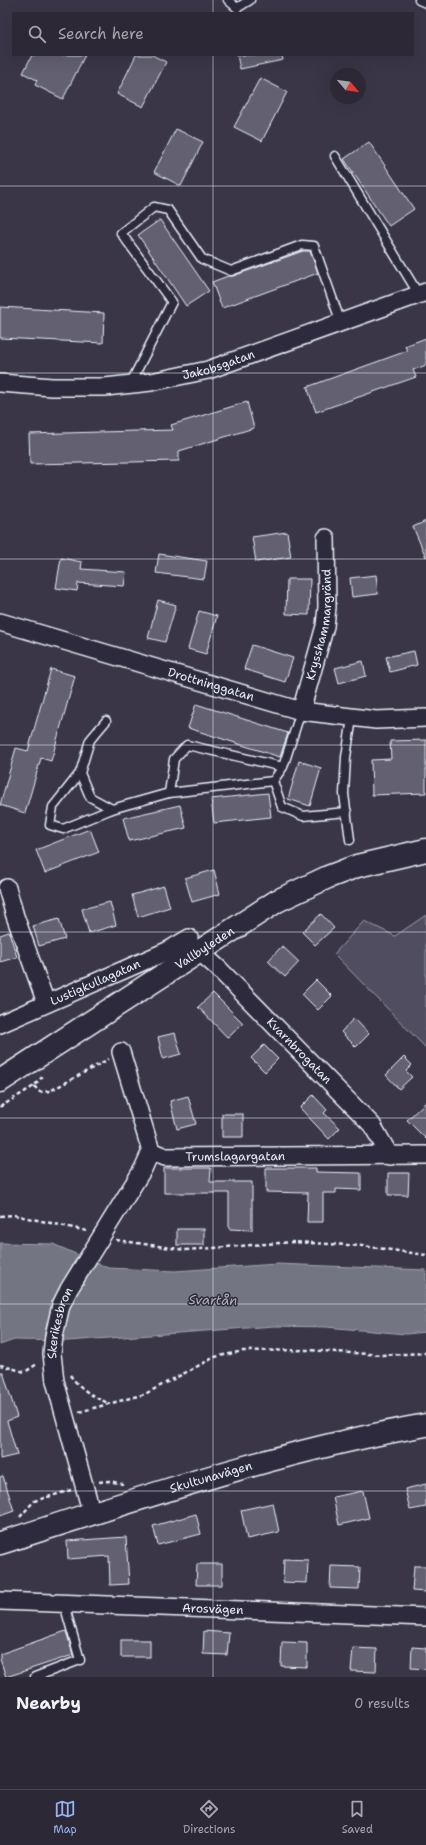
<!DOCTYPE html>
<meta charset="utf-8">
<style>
body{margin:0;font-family:"Shantell Sans",sans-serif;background:#34303e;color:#f1f3f6}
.compass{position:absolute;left:330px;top:68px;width:36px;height:36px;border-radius:50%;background:#2c2836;box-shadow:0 4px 16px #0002;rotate:119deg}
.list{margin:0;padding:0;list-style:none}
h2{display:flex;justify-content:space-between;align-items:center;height:52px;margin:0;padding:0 16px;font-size:17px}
h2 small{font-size:13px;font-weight:400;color:#a6a6ad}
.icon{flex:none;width:22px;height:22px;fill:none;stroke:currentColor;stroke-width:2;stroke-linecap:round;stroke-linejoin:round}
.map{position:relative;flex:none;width:426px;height:1677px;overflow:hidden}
.search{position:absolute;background:#2c2836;box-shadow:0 4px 16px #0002;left:12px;right:12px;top:12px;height:44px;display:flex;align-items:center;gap:10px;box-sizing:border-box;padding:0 14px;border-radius:0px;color:#a6a6ad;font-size:15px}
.sheet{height:112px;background:#2c2836}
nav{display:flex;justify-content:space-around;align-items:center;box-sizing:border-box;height:56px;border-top:1px solid #484451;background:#2c2836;font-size:11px;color:#a6a6ad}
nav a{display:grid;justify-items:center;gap:2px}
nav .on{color:#95b2f1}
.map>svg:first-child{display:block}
.green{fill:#504e5f;stroke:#9ca0ac}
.water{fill:#737482;stroke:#a2a6b1}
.building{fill:#636171;stroke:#e8f1f8}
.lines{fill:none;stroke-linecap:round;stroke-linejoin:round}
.lane-casing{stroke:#e8f1f8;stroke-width:11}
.street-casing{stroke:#e8f1f8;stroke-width:20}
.secondary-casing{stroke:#e8f1f8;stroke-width:25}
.path{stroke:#e8f1f8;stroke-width:2.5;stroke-dasharray:4 3;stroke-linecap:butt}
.lane{stroke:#2f2a3d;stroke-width:8}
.street{stroke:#2f2a3d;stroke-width:17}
.secondary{stroke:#2f2a3d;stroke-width:22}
.grid{fill:none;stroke:#e8f1f8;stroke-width:1;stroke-opacity:0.55}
.labels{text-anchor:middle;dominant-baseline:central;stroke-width:3;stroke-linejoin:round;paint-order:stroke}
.street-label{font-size:12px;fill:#e8f1f8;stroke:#2f2a3d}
.water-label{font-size:13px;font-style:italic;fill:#aeb2bd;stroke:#2f2a3d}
</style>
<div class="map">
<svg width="426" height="1677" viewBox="0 0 426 1677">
<rect width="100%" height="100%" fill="#3a3648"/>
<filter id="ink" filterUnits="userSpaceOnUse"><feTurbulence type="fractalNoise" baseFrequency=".025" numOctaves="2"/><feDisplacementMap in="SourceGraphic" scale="8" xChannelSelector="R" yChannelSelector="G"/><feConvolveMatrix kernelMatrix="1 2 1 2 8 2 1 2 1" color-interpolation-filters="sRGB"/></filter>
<g filter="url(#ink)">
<!-- green -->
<polygon class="green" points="426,915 426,1048 334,954 364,921 395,936"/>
<!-- water -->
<polygon class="water" points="0,1243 53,1244 108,1268 175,1271 277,1264 426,1270 426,1332 406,1334 326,1327 274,1326 68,1341 14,1340 0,1345"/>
<!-- building -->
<g class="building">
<polygon points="32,55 85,55 63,99 35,85 37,80 23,73"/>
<polygon points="136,55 152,55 166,62 143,107 117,94"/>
<polygon points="237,55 282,55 283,60 240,69"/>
<polygon points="260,78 287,92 262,141 234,127"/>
<polygon points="176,129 203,142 181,186 154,172"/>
<polygon points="369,142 414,209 389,226 344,159"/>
<polygon points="160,220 209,291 186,306 138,235"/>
<polygon points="303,251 310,251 318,273 222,308 212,282 228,276 233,276"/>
<polygon points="0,307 104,313 103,343 0,338"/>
<polygon points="426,338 426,365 413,370 416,377 316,412 307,387 407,351 405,346"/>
<polygon points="247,402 254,428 179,451 179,461 30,464 29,434 173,430 171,425"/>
<polygon points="426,521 426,557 413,527"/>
<polygon points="287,532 291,557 256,562 252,537"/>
<polygon points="159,554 207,561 204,579 156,573"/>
<polygon points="61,558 82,562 81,569 126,572 124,586 78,583 77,591 56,588"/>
<polygon points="376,575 378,594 352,597 350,578"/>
<polygon points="287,579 310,579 309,615 286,614"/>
<polygon points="158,600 176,605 165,642 148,638"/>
<polygon points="199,611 217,616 206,654 188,649"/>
<polygon points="252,645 293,658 285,682 244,669"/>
<polygon points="414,651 417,665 390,672 386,657"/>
<polygon points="363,661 366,676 339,683 335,668"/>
<polygon points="51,669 75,676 51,761 41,758 25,813 0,805 16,748 28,751"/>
<polygon points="196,704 288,733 280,757 188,728"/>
<polygon points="426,740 426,793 372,795 371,760 391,759 390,741"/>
<polygon points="299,761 321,768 310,806 288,799"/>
<polygon points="268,793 271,817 214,823 211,799"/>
<polygon points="180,805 186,828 129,841 123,818"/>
<polygon points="90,829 99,852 45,873 36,850"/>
<polygon points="214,870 220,894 192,902 185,878"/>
<polygon points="164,886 170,907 138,917 132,895"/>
<polygon points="110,902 116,925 89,933 82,909"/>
<polygon points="321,914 334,928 315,945 302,932"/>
<polygon points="59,919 65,939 39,946 33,926"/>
<polygon points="9,932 17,957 0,962 0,935"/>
<polygon points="282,946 299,962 285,977 268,961"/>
<polygon points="316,980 332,996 318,1010 302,994"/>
<polygon points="213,993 243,1023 228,1038 198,1007"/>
<polygon points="354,1018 369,1034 356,1047 341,1032"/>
<polygon points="175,1033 181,1054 163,1059 158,1037"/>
<polygon points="264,1045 278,1059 265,1072 251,1058"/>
<polygon points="404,1057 412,1065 406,1071 412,1077 399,1089 386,1075"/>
<polygon points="313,1095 327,1110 324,1113 340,1128 329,1139 300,1108"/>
<polygon points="188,1096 196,1124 177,1129 170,1101"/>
<polygon points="426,1102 426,1139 407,1120"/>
<rect x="222" y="1114" width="21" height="23"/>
<polygon points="164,1168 211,1168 210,1182 252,1182 252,1230 229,1229 229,1193 164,1193"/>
<polygon points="266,1168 316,1168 316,1172 361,1173 361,1190 336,1189 336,1193 323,1193 323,1222 307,1222 308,1193 266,1192"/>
<polygon points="388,1173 409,1173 408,1195 388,1195"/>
<rect x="177" y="1229" width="27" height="16"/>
<polygon points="0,1372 3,1372 17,1417 7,1421 17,1455 0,1459"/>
<polygon points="3,1476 14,1511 0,1516 0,1477"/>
<polygon points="426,1484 426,1507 410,1510 405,1489"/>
<polygon points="363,1491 369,1518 339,1525 333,1497"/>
<polygon points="273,1503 279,1532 247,1539 241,1510"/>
<polygon points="196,1514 201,1534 158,1545 153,1526"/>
<polygon points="126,1537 129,1584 110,1585 109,1556 68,1559 67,1541"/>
<polygon points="284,1559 308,1560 307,1583 283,1582"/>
<polygon points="197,1564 222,1564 222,1585 196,1585"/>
<polygon points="331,1566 360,1567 359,1589 330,1588"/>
<polygon points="414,1566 426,1566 426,1592 412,1591"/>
<polygon points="66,1631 73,1655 6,1677 0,1659 0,1654"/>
<polygon points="204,1631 229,1633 227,1655 203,1654"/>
<rect x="121" y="1640" width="29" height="17"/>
<polygon points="282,1642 307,1643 307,1667 281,1666"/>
<polygon points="412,1647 426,1648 426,1669 411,1668"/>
<polygon points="353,1648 377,1649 376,1672 351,1671"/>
</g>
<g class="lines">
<!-- lane casing -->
<g class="lane-casing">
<g id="lane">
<polyline points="228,0 237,8 250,0"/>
<polyline points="419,0 426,3"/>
<polyline points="335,156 419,295"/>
<polyline points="130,384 172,302 121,233 154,207 168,210 202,259 231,271 302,245 314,246 341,323"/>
<polyline points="106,721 90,740 80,773 90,797 112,809 169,793"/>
<polyline points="283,767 273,781 169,793 174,759 187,745 283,767 301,711"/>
<polyline points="80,773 53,807 50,825 63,829 112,809"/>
<polyline points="273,781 282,807 303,816 347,812"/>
<polyline points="350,840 344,794 346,757 352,718"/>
<polyline points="35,1677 80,1660 64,1604"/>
</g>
</g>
<!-- street casing -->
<g class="street-casing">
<g id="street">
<path id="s1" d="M 0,383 L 52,387 L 105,387 L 151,382 L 208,370 L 426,292"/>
<path id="s2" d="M 0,622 L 301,711 L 376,720 L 426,718"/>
<path id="s3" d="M 301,711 L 325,626 L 327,607 L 326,538"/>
<polyline points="7,888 15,916 46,1003"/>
<path id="s4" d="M 200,952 L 218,968 L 372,1125 L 390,1156"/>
<path id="s5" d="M 0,1024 L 167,951 L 189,938"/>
<path id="s6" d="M 121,1052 L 151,1151 L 165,1157 L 426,1155"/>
<path id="s7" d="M 92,1514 L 55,1381 L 52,1354 L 54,1336 L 61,1305 L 69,1289 L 143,1169 L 151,1151"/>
<path id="s8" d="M 0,1601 L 426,1617"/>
</g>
</g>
<!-- secondary casing -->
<g class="secondary-casing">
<g id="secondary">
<path id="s9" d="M 0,1081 L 277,901 L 328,877 L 357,866 L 426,850"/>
<path id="s10" d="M 0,1543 C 139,1499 282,1450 426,1425"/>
</g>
</g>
<!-- path -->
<g class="path">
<polyline points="34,1086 40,1092 50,1091 109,1059"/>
<polyline points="0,1107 34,1086 43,1076"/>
<polyline points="0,1216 14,1215 87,1231"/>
<polyline points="116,1240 185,1250 294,1242 363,1246 426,1255"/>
<polyline points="0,1365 25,1372 37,1364"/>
<path d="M 70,1375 C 79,1388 93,1397 108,1403"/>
<polyline points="79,1412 145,1394 215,1357 243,1351 307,1350 382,1355 426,1353"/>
<polyline points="99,1482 109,1481 123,1484"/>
<polyline points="20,1517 34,1501 71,1490"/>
</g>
<!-- lane -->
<use href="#lane" class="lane"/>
<!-- street -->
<use href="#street" class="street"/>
<!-- secondary -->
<use href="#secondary" class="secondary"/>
</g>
</g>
<!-- grid -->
<path class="grid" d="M 213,0 L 213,13M 213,55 L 213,1677M 0,186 L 426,186M 0,373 L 426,373M 0,559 L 426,559M 0,745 L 426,745M 0,932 L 426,932M 0,1118 L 426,1118M 0,1304 L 426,1304M 0,1491 L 426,1491"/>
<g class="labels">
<!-- street labels -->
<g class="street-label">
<text stroke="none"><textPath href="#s1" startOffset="221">Jakobsgatan</textPath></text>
<text stroke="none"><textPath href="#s3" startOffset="89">Krysshammargränd</textPath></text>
<text stroke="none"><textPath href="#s2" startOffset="220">Drottninggatan</textPath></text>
<text stroke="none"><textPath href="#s9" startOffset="244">Vallbyleden</textPath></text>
<text stroke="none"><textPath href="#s5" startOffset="104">Lustigkullagatan</textPath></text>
<text stroke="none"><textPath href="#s4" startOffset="140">Kvarnbrogatan</textPath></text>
<text stroke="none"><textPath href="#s6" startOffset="189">Trumslagargatan</textPath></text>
<text stroke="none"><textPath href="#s7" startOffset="197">Skerikesbron</textPath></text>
<text stroke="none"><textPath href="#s10" startOffset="221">Skultunavägen</textPath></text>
<text stroke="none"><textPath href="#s8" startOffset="213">Arosvägen</textPath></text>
</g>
<!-- water labels -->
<g class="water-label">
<text transform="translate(213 1300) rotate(1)">Svartån</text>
</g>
</g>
</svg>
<svg class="compass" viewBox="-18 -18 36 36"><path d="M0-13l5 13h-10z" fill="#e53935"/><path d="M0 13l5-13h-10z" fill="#a6a6ad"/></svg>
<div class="search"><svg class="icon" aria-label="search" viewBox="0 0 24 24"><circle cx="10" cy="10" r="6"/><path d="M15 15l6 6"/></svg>Search here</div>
</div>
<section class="sheet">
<h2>Nearby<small>0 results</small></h2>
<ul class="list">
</ul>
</section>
<nav>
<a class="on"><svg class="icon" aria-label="map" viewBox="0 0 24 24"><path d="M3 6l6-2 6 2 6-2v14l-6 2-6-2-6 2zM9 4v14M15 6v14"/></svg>Map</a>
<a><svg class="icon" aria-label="directions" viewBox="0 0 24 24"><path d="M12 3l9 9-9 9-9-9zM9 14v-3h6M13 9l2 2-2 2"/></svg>Directions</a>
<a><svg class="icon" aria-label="saved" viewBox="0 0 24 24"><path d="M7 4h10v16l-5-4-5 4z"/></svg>Saved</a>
</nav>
